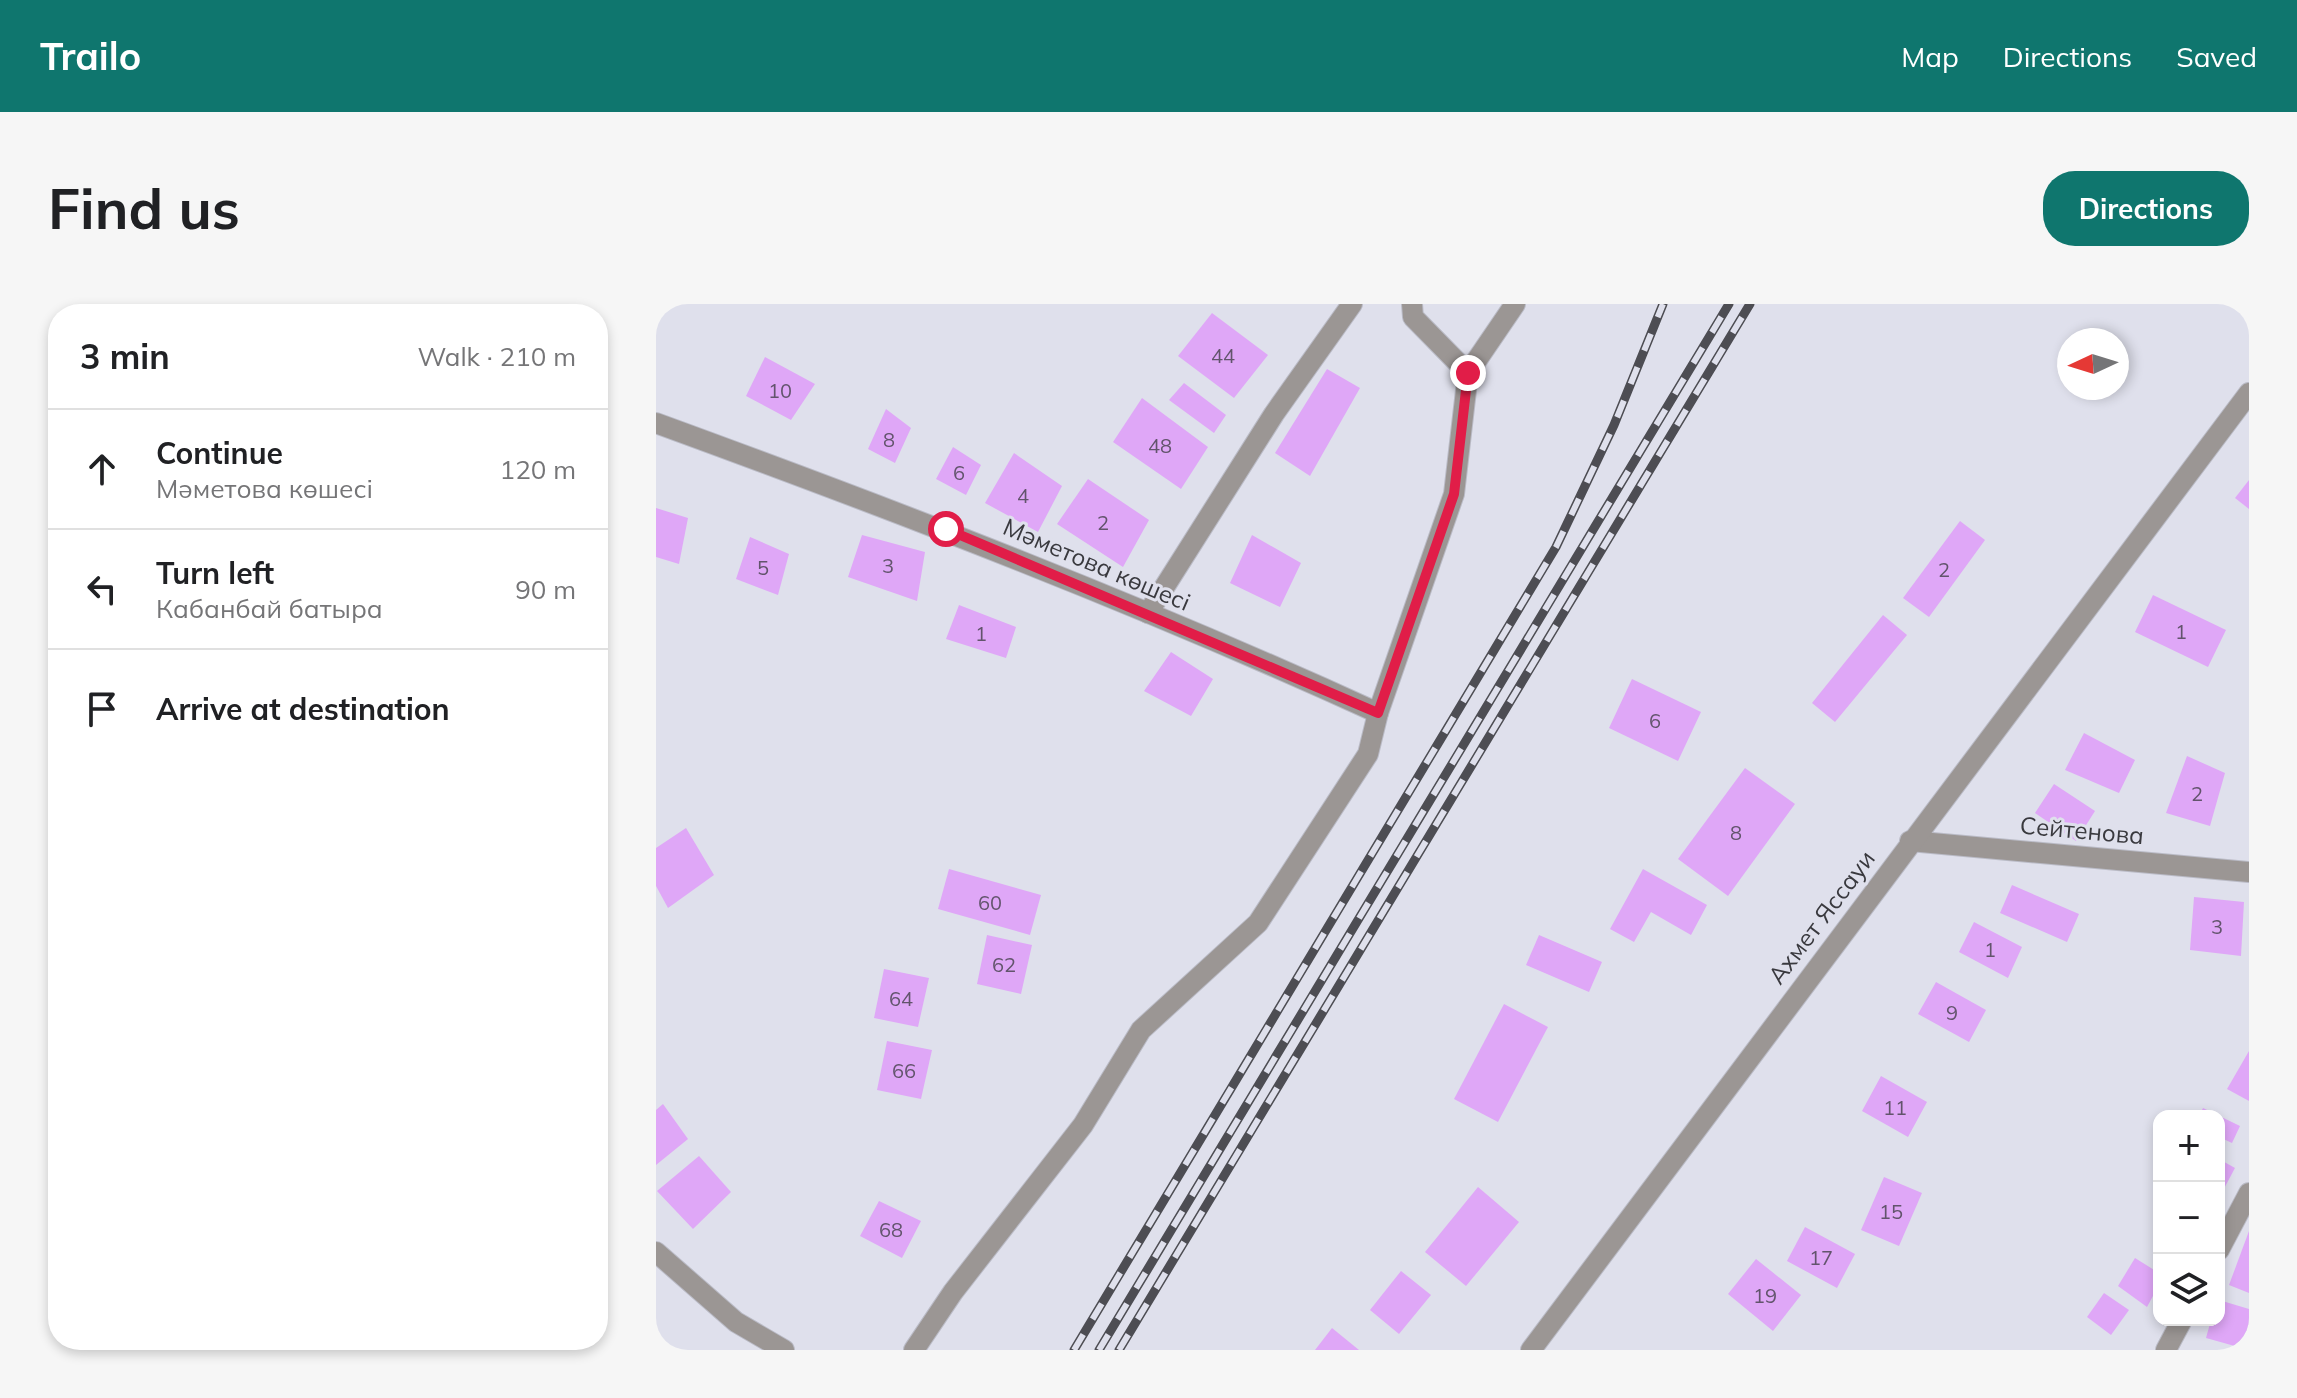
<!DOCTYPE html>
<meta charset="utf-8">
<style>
body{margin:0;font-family:Mulish,sans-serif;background:#f6f6f6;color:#202124}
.controls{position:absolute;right:24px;bottom:24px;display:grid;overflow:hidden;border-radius:16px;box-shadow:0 4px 12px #0003}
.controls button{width:72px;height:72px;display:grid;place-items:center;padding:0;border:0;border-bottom:2px solid #e0e0e0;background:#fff;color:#202124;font:40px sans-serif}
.compass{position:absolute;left:1401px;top:24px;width:72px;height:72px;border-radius:50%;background:#fff;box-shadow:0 4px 12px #0003;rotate:266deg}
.stop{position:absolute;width:24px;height:24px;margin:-18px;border:6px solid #e11d48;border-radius:50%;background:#fff}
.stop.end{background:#e11d48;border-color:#fff;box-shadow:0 2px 8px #0008}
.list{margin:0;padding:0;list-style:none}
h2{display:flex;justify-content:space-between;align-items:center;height:104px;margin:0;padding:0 32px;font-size:34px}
h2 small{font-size:26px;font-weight:400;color:#757577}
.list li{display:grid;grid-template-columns:52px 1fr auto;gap:24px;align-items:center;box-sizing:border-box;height:120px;padding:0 32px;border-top:2px solid #e0e0e0}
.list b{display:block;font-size:30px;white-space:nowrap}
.list p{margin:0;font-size:26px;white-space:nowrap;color:#757577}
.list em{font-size:26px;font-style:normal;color:#757577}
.icon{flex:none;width:44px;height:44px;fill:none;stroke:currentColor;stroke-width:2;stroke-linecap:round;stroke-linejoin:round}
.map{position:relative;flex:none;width:1593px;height:1046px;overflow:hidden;border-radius:32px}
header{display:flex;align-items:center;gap:48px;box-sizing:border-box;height:112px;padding:0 40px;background:#0f766e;color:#fff}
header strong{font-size:38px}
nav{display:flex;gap:44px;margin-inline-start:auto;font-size:28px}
.intro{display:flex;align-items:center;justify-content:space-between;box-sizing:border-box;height:192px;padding:0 48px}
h1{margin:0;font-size:56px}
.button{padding:20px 36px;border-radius:32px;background:#0f766e;color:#fff;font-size:28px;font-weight:700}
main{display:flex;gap:48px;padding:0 48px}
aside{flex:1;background:#fff;border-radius:32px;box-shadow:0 4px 12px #0003}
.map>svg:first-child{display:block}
.building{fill:#dfa7f7}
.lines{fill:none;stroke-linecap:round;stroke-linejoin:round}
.minor-casing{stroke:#babbc6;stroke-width:22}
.minor{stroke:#9b9694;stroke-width:20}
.rail-casing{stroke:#4d4d53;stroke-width:9}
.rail{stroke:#dfe0ec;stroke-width:6;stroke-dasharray:18;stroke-linecap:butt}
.route{stroke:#e11d48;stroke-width:10}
.labels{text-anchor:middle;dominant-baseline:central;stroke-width:6;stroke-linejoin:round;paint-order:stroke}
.number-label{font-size:20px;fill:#62546c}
.street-label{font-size:24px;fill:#39393e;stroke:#dfe0ec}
</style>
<header>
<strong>Trailo</strong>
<nav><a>Map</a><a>Directions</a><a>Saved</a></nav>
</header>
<div class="intro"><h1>Find us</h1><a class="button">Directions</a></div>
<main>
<aside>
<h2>3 min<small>Walk · 210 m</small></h2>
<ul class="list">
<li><svg class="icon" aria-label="ahead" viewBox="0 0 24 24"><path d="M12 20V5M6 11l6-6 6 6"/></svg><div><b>Continue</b><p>Мәметова көшесі</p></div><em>120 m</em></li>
<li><svg class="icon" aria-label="left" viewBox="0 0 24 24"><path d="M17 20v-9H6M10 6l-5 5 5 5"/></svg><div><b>Turn left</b><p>Кабанбай батыра</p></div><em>90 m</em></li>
<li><svg class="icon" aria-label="arrive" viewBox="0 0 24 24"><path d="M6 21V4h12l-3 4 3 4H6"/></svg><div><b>Arrive at destination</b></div></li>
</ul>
</aside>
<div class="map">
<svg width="1593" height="1046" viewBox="0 0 1593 1046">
<rect width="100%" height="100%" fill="#dfe0ec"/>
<!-- building -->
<g class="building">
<polygon points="556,9 612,51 578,94 522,52"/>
<polygon points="109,53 159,80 135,116 90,92"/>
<polygon points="671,65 704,84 654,172 619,149"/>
<polygon points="528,79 570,111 558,129 513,96"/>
<polygon points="486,94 552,143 525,185 457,138"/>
<polygon points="230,105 255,124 239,159 212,145"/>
<polygon points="297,143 325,161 310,191 280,175"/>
<polygon points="358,149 406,182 382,228 329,199"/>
<polygon points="432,175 493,216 467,263 401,220"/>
<polygon points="1593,176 1593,205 1579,194"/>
<polygon points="0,204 32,214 23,260 0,253"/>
<polygon points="1304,217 1329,236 1273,313 1247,294"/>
<polygon points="206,231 269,248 261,297 192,273"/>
<polygon points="596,231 645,259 624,303 574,279"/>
<polygon points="94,233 133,250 122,291 80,275"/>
<polygon points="1497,291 1570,326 1552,363 1479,328"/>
<polygon points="303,301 360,323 350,354 290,335"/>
<polygon points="1227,311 1251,331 1179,418 1156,399"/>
<polygon points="515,348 557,375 535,412 488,387"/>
<polygon points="976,375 1045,408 1022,457 953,424"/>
<polygon points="1428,429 1479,456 1463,489 1409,466"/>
<polygon points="1531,452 1569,469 1554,522 1510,509"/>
<polygon points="1089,464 1139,500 1072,592 1022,555"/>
<polygon points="1398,480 1439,507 1420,537 1379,509"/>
<polygon points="30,524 58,571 12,604 0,582 0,544"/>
<polygon points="293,565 385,591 374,631 282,605"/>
<polygon points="987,565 1051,601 1035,631 995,608 978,638 954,625"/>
<polygon points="1356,581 1423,610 1411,638 1344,609"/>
<polygon points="1538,593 1588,598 1585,652 1534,646"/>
<polygon points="1318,618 1366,643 1352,674 1303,648"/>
<polygon points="331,631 376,641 365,690 321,680"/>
<polygon points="883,631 946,658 933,688 870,661"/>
<polygon points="228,665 273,674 262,723 218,714"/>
<polygon points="1280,678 1330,706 1313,738 1262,710"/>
<polygon points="848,700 892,723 842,818 798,795"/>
<polygon points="231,737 276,746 265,795 221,786"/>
<polygon points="1593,747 1593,797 1571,785"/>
<polygon points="1225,772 1271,798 1252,833 1206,807"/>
<polygon points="7,800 32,835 0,861 0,806"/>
<polygon points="1547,804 1584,822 1576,839 1563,833 1563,812 1543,812"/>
<polygon points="43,852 75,888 37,925 1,887"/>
<polygon points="1563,855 1579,864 1563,894"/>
<polygon points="1228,873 1266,889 1243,942 1205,926"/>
<polygon points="822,883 863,918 810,982 769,948"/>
<polygon points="223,897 265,917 246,954 204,932"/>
<polygon points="1149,923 1199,950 1181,984 1131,957"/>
<polygon points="1593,927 1593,989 1573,981"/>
<polygon points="1479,954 1503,969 1503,981 1491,1003 1462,982"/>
<polygon points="1100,955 1145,991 1117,1027 1072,990"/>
<polygon points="745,967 775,991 743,1030 714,1006"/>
<polygon points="1448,989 1473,1006 1455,1031 1431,1013"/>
<polygon points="1563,996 1593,1005 1593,1046 1550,1034 1555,1016 1563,1016"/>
<polygon points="676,1024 703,1046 659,1046"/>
</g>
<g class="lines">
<!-- minor casing -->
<g class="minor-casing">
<g id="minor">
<polyline points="756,0 757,13 812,69"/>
<path d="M 0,119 C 244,208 486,301 722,409"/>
<polyline points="492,309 618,110 696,0"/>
<polyline points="1254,537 1593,568"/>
<polyline points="1563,946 1593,889"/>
<polyline points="0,948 80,1018 128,1046"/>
<polyline points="258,1046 297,988 427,821 485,726 602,619 712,450 722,409 798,190 812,69 859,0"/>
<polyline points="875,1046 1593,89"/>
<polyline points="1510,1046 1526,1016"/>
</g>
</g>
<!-- minor -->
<use href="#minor" class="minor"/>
<!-- rail casing -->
<g class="rail-casing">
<g id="rail">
<polyline points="418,1046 900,243 958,121 1007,0"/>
<polyline points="443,1046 1073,0"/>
<polyline points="463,1046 1094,0"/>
</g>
</g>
<!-- rail -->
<use href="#rail" class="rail"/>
</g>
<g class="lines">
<!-- route -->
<polyline class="route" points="290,225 722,409 798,190 812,69"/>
</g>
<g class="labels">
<!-- number labels -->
<g class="number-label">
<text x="567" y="51">44</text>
<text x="124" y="86">10</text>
<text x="233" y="135">8</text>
<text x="504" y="141">48</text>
<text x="303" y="168">6</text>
<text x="367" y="191">4</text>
<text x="447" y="218">2</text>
<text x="232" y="261">3</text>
<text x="107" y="263">5</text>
<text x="1288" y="265">2</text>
<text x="1525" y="327">1</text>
<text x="325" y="329">1</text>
<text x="999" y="416">6</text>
<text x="1541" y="489">2</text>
<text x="1080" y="528">8</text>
<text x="334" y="598">60</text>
<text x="1561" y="622">3</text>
<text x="1334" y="645">1</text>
<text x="348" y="660">62</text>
<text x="245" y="694">64</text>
<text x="1296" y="708">9</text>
<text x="248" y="766">66</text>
<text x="1239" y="803">11</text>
<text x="1235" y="907">15</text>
<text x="235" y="925">68</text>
<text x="1165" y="953">17</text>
<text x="1109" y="991">19</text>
</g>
<!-- street labels -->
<g class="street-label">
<text transform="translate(441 260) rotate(23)">Мәметова көшесі</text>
<text transform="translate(1426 526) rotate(5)">Сейтенова</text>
<text transform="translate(1165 613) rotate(-53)">Ахмет Яссауи</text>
</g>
</g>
</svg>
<div class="controls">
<button>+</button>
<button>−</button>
<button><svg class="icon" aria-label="layers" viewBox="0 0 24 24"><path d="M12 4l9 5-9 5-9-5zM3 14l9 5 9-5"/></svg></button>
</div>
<svg class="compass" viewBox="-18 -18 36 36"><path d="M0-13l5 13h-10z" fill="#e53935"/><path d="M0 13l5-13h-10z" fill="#757577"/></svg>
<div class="stop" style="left:290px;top:225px"></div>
<div class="stop end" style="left:812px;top:69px"></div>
</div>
</main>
